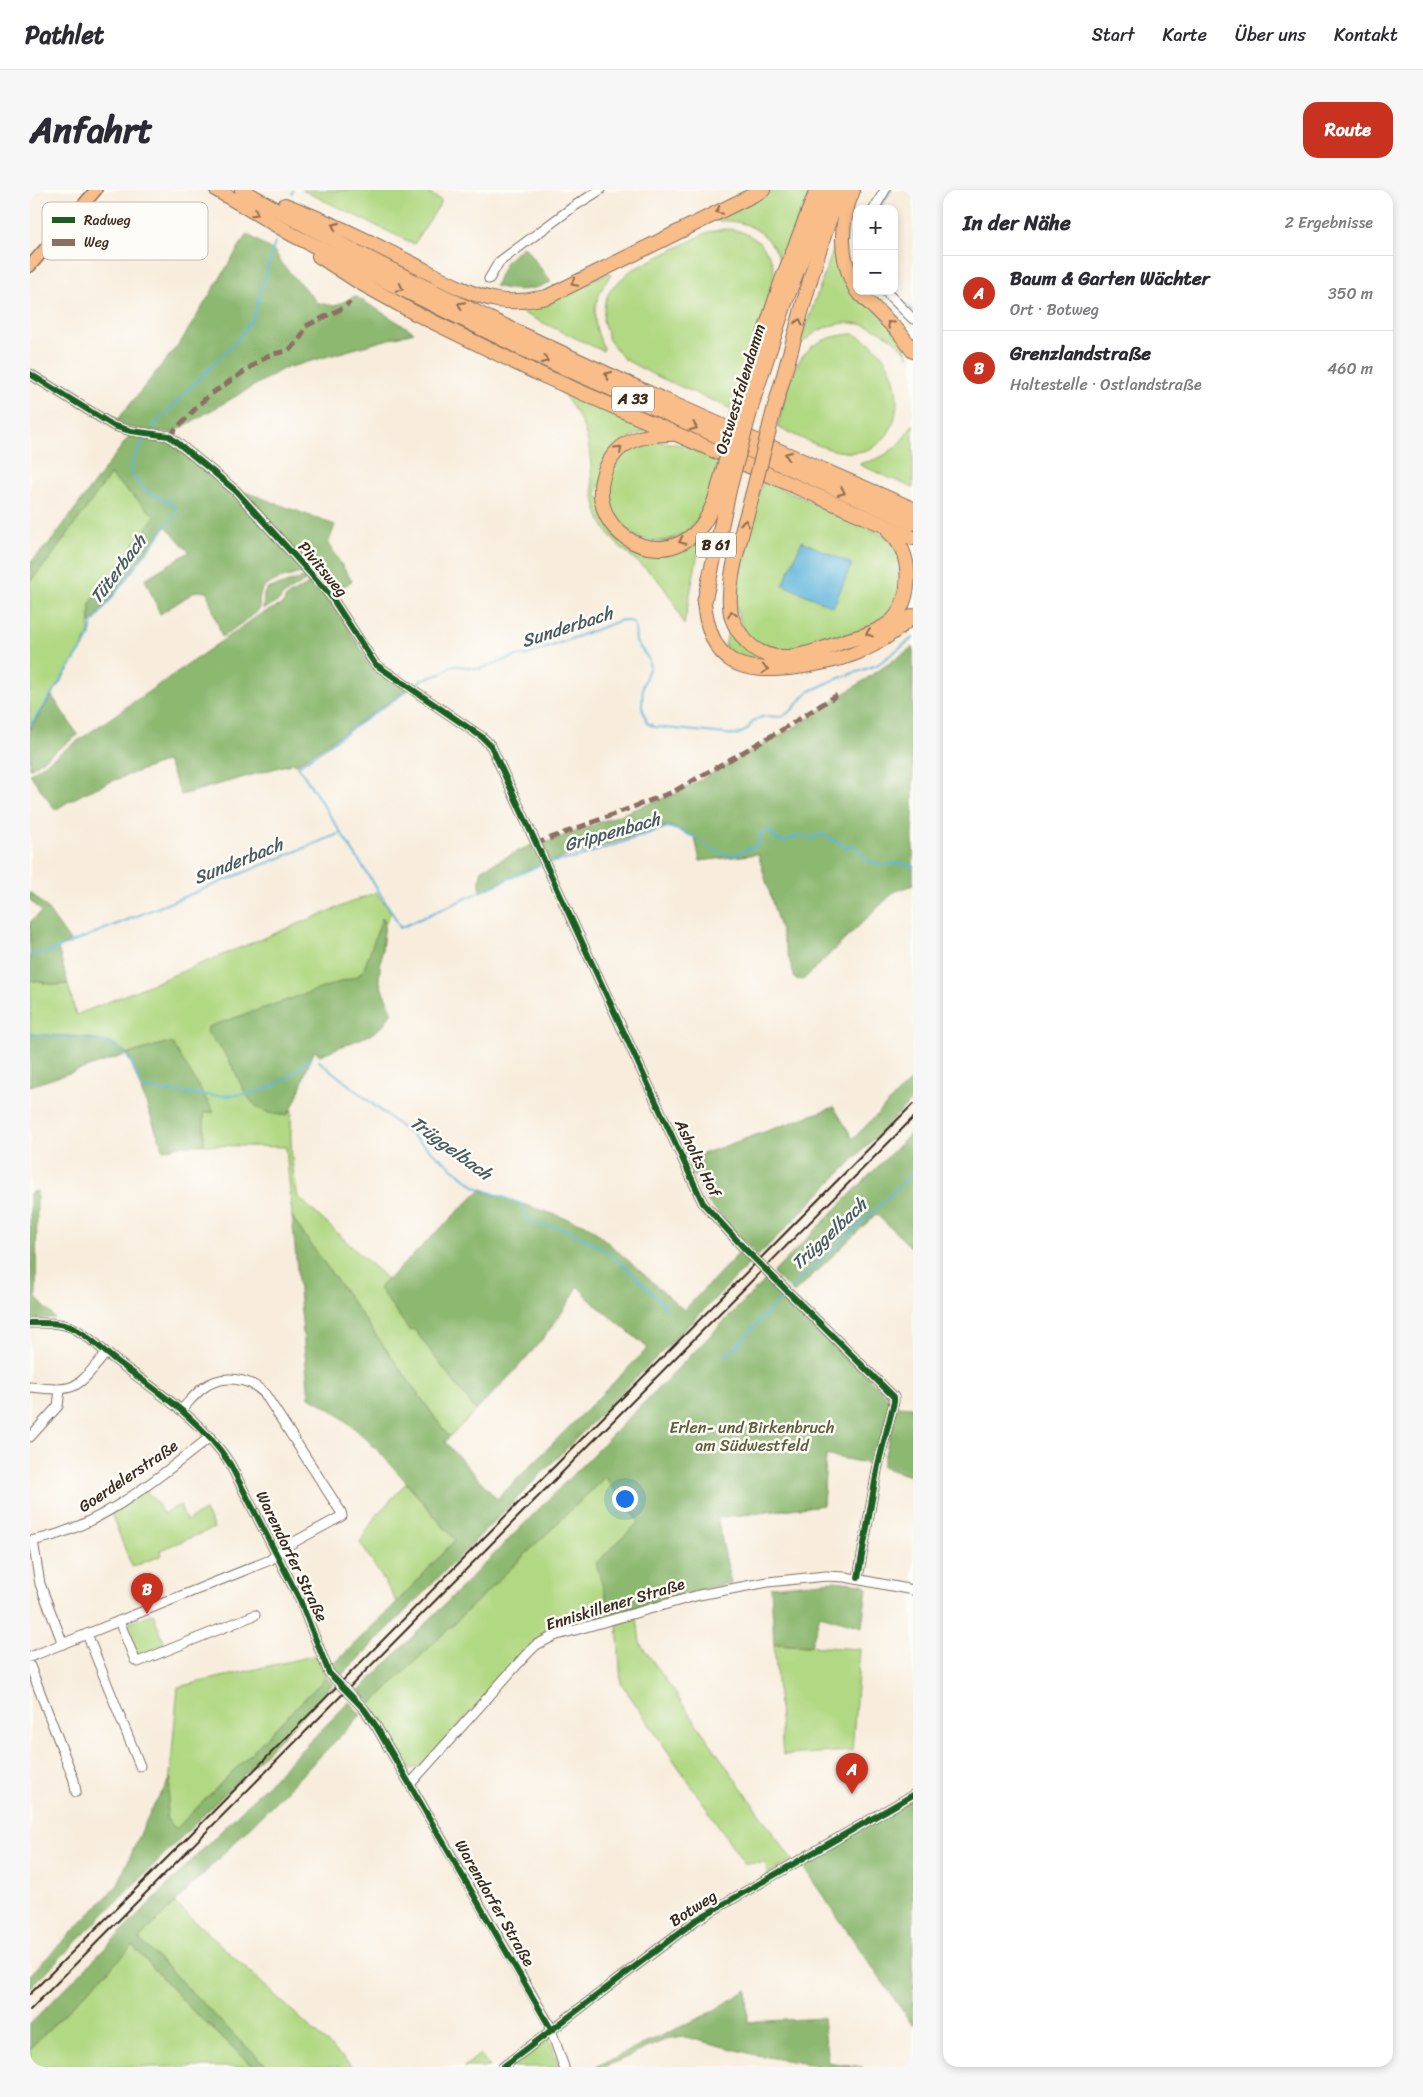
<!DOCTYPE html>
<html lang="de">
<meta charset="utf-8">
<style>
body{margin:0;font-family:Sriracha,sans-serif;background:#f7f7f7;color:#2b2b33}
.controls{position:absolute;right:15px;top:15px;display:grid;overflow:hidden;border-radius:10px;box-shadow:0 2px 8px #0003}
.controls button{width:45px;height:45px;display:grid;place-items:center;padding:0;border:0;border-bottom:1px solid #e1e1e2;background:#fff;color:#2b2b33;font:25px sans-serif}
.you{position:absolute;left:594px;top:1308px;width:18px;height:18px;margin:-12px;border:4px solid #fff;border-radius:50%;background:#1a73e8;box-shadow:0 0 0 8px #1a73e833}
.badge{display:grid;place-items:center;width:32px;height:32px;border-radius:50%;background:#c8321e;color:#fff;font-size:16px;font-weight:700}
.pin{position:absolute;translate:-50% -41px;filter:drop-shadow(0 1px 2px #0008)}
.pin::after{content:'';position:absolute;top:26px;width:18px;height:15px;background:inherit;clip-path:polygon(0 0,100% 0,50% 100%)}
.list{margin:0;padding:0;list-style:none}
h2{display:flex;justify-content:space-between;align-items:center;height:65px;margin:0;padding:0 20px;font-size:21px}
h2 small{font-size:16px;font-weight:400;color:#7c7c81}
.list li{display:grid;grid-template-columns:32px 1fr auto;gap:15px;align-items:center;box-sizing:border-box;height:75px;padding:0 20px;border-top:1px solid #e1e1e2}
.list b{display:block;font-size:19px;white-space:nowrap}
.list p{margin:0;font-size:16px;white-space:nowrap;color:#7c7c81}
.list em{font-size:16px;font-style:normal;color:#7c7c81}
.map{position:relative;flex:none;width:883px;height:1877px;overflow:hidden;border-radius:15px}
header{display:flex;align-items:center;gap:30px;box-sizing:border-box;height:70px;padding:0 25px;background:#fff;border-bottom:1px solid #e1e1e2}
header strong{font-size:24px}
nav{display:flex;gap:28px;margin-inline-start:auto;font-size:18px}
.intro{display:flex;align-items:center;justify-content:space-between;box-sizing:border-box;height:120px;padding:0 30px}
h1{margin:0;font-size:35px}
.button{padding:12px 22px;border-radius:15px;background:#c8321e;color:#fff;font-size:18px;font-weight:700}
main{display:flex;gap:30px;padding:0 30px}
aside{flex:1;background:#fff;border-radius:15px;box-shadow:0 2px 8px #0003}
.map>svg:first-child{display:block}
.green{fill:#b1d882;stroke:#768150}
.forest{fill:#8cb870;stroke:#647147}
.water{fill:#5eb5db;stroke:#4c707c}
.lines{fill:none;stroke-linecap:round;stroke-linejoin:round}
.stream{stroke:#5eb5db;stroke-width:2}
.minor-casing{stroke:#7d6e61;stroke-width:11}
.major-casing{stroke:#7d6e61;stroke-width:14}
.highway-casing{stroke:#7d6e61;stroke-width:16}
.minor{stroke:#fff;stroke-width:9}
.major{stroke:#f8bd89;stroke-width:11}
.highway{stroke:#f8bd89;stroke-width:14}
.rail{stroke:#3b2a1e;stroke-width:2}
.highway-bridge-casing{stroke:#7d6e61;stroke-width:16;stroke-linecap:butt}
.highway-bridge{stroke:#f8bd89;stroke-width:14}
.quiet{stroke:#8d6e63;stroke-width:5;stroke-dasharray:10 5;stroke-linecap:butt}
.cycleway-casing{stroke:#fdfcf7;stroke-width:9}
.cycleway{stroke:#1b5e20;stroke-width:6}
.oneway{stroke:#906c4e}
.labels{text-anchor:middle;dominant-baseline:central;stroke-width:5;stroke-linejoin:round;paint-order:stroke}
.shield{fill:#fdfcf7;stroke:#75695f;stroke-width:1}
.shield-label{font-size:15px;font-weight:bold;fill:#3b2a1e}
.street-label{font-size:16px;fill:#3b2a1e;stroke:#fdfcf7}
.park-label{font-size:16px;fill:#5e5e3c;stroke:#fdfcf7}
.water-label{font-size:18px;font-style:italic;fill:#475b60;stroke:#fdfcf7}
.key{fill:#fdfcf7;stroke:#c3bdb6;stroke-width:1}
.key-label{font-size:14px;fill:#3b2a1e}
</style>
<header>
<strong>Pathlet</strong>
<nav><a>Start</a><a>Karte</a><a>Über uns</a><a>Kontakt</a></nav>
</header>
<div class="intro"><h1>Anfahrt</h1><a class="button">Route</a></div>
<main>
<div class="map">
<svg width="883" height="1877" viewBox="0 0 883 1877">
<rect width="100%" height="100%" fill="#fdfcf7"/>
<filter id="ink" filterUnits="userSpaceOnUse"><feTurbulence type="fractalNoise" baseFrequency=".02" numOctaves="2"/><feDisplacementMap in="SourceGraphic" scale="10" xChannelSelector="R" yChannelSelector="G"/><feConvolveMatrix kernelMatrix="1 2 1 2 8 2 1 2 1" color-interpolation-filters="sRGB"/></filter>
<filter id="wash" filterUnits="userSpaceOnUse"><feTurbulence type="fractalNoise" baseFrequency=".0096" numOctaves="4" result="noise"/><feDisplacementMap in="SourceGraphic" scale="20" xChannelSelector="R" yChannelSelector="G"/><feGaussianBlur stdDeviation="1.12" result="paint"/><feColorMatrix in="noise" values="0 0 0 0 0 0 0 0 0 0 0 0 0 0 0 0 0 1.4 0 .05"/><feComposite in="paint" operator="in"/></filter>
<g filter="url(#wash)">
<rect width="100%" height="100%" fill="#f8eddd"/>
<!-- green -->
<g class="green">
<polygon points="272,0 340,0 345,2 347,0 393,0 412,11 384,54"/>
<path d="M 745,0 L 781,0 L 751,73 C 741,44 719,29 688,31 L 687,29 Z"/>
<path d="M 695,39 C 717,39 737,54 743,75 C 745,81 743,89 743,95 L 704,220 L 622,184 L 594,169 L 579,150 L 573,130 L 575,112 L 580,100 L 600,81 L 678,42 Z"/>
<path d="M 806,52 L 808,52 L 809,68 L 873,154 L 880,168 C 859,139 823,122 788,141 C 781,145 775,151 769,155 Z"/>
<path d="M 579,83 L 581,85 C 562,110 560,131 574,158 L 573,161 L 484,119 Z"/>
<path d="M 822,144 C 883,163 883,269 815,262 C 792,260 768,246 747,237 C 762,188 761,149 822,144 Z"/>
<path d="M 526,196 L 621,239 L 595,250 L 566,303 L 604,357 L 672,343 L 654,435 C 646,417 638,400 624,386 C 605,368 583,356 571,331 C 560,307 563,278 558,252 C 553,230 541,213 526,196 Z"/>
<path d="M 883,234 L 883,298 L 830,275 L 830,273 C 855,270 871,255 883,234 Z"/>
<path d="M 628,251 L 652,255 L 688,270 C 684,288 681,309 671,325 C 663,338 649,348 634,350 C 575,358 556,276 609,254 C 615,251 622,252 628,251 Z"/>
<polygon points="80,285 125,326 60,414 59,443 51,460 0,539 0,391 18,371"/>
<polygon points="732,290 854,345 872,364 873,410 851,433 767,462 748,462 730,455 719,446 712,436 706,418 707,397"/>
<polygon points="699,437 732,468 848,445 812,464 739,475 712,470 695,457"/>
<path d="M 346,702 L 361,723 L 355,733 L 353,728 L 334,779 L 328,786 L 179,837 L 177,843 C 184,851 192,858 197,867 C 215,895 216,926 257,925 L 262,920 C 259,948 262,980 268,1007 L 357,1089 L 349,1098 L 380,1141 L 384,1139 L 446,1221 L 419,1247 L 267,1035 L 262,1026 L 256,957 L 174,955 L 174,923 L 184,922 L 136,853 L 98,864 C 72,843 33,847 0,844 L 0,790 L 25,795 L 38,794 L 46,825 Z"/>
<polygon points="753,1108 843,1274 796,1265 793,1315 687,1328 701,1393 668,1400 513,1446 504,1451 393,1575 381,1579 377,1577 341,1514 575,1287 601,1321"/>
<polygon points="376,1293 425,1350 367,1412 330,1352 345,1327"/>
<polygon points="115,1300 128,1314 133,1324 150,1315 156,1331 175,1321 184,1338 130,1360 132,1365 102,1377 81,1323"/>
<polygon points="123,1423 135,1455 107,1465 95,1435"/>
<polygon points="607,1427 610,1453 762,1670 737,1685 736,1673 714,1673 591,1493 587,1433"/>
<polygon points="744,1454 830,1459 822,1561 753,1565"/>
<polygon points="287,1465 296,1487 146,1639 136,1628 148,1497"/>
<polygon points="145,1713 323,1877 239,1877 211,1852 109,1749"/>
<polygon points="103,1756 160,1818 224,1877 0,1877 0,1858"/>
<polygon points="518,1844 529,1877 477,1877"/>
<polygon points="450,1864 459,1877 434,1877"/>
</g>
<!-- forest -->
<g class="forest">
<polygon points="217,44 245,62 252,74 288,113 305,116 325,106 384,142 253,179 142,243 102,238 85,233 152,150"/>
<path d="M 494,56 L 521,92 C 502,101 485,102 465,96 L 476,71 Z"/>
<path d="M 100,245 L 128,248 L 145,255 L 195,295 L 275,382 C 265,385 234,391 231,402 C 228,409 231,415 227,422 L 192,447 L 177,402 L 166,401 L 130,424 L 115,389 L 159,362 L 136,336 L 60,434 L 60,414 L 125,326 L 80,285 L 18,371 L 0,391 L 0,373 L 22,350 Z"/>
<polygon points="215,302 305,335 298,354 322,391 302,404 212,304"/>
<polygon points="278,386 275,391 253,405 249,411 233,419 234,404 237,399"/>
<path d="M 279,391 L 282,391 L 298,407 L 342,476 L 377,500 L 267,574 L 264,573 L 151,605 L 137,571 C 99,585 59,597 25,620 L 0,584 L 229,425 L 253,414 L 256,407 L 277,395 Z"/>
<polygon points="883,457 883,695 865,701 773,790 765,789 728,664 670,671 665,648 643,637 636,636 517,673 512,660 515,653 645,604 770,534"/>
<polygon points="22,506 48,545 0,579 0,539"/>
<polygon points="501,655 511,674 450,701 450,689 452,679"/>
<polygon points="0,702 15,716 40,751 28,758 38,794 25,795 0,790 0,732 12,722 0,710"/>
<path d="M 352,728 L 355,733 L 349,788 L 352,799 L 362,821 L 354,835 L 340,845 L 290,865 L 285,861 C 273,880 270,910 257,925 C 215,926 215,895 197,867 C 192,859 184,851 177,843 L 178,837 L 328,786 L 334,779 Z"/>
<path d="M 0,844 C 33,847 71,843 98,864 L 136,853 L 143,854 L 184,922 L 174,923 L 174,955 L 153,955 L 133,960 L 98,864 L 0,896 Z"/>
<polygon points="883,888 883,909 728,1066 677,1011 656,970 804,917 823,949"/>
<polygon points="883,941 883,1059 846,1024 764,1103 743,1083"/>
<path d="M 450,1000 L 559,1036 L 654,1120 L 711,1061 L 722,1071 L 309,1488 L 302,1476 L 367,1412 L 425,1350 C 384,1303 335,1234 279,1207 L 262,1026 L 267,1035 L 419,1247 L 415,1252 L 467,1309 L 618,1158 L 560,1110 L 548,1096 C 523,1143 483,1183 446,1221 L 384,1139 L 380,1141 L 349,1098 Z"/>
<polygon points="7,1001 6,1108 25,1128 0,1129 0,1003"/>
<polygon points="738,1087 861,1210 845,1275 796,1265 793,1315 687,1328 701,1393 668,1400 581,1425 566,1373 609,1332 575,1287 341,1514 329,1501"/>
<polygon points="867,1216 883,1217 883,1287 852,1277"/>
<polygon points="804,1391 833,1394 837,1398 832,1437 790,1425 781,1456 744,1454 741,1397"/>
<polygon points="296,1487 303,1494 276,1523 0,1798 0,1785 87,1696 121,1620 141,1588 136,1628 146,1639"/>
<polygon points="319,1512 331,1525 109,1749 211,1852 239,1877 224,1877 160,1818 103,1756 0,1858 0,1834"/>
<polygon points="883,1609 883,1836 771,1674"/>
<polygon points="717,1800 718,1832 793,1828 798,1872 833,1877 790,1876 726,1865 656,1847 639,1848 575,1877 565,1877 678,1824"/>
</g>
<!-- water -->
<polygon class="water" points="772,351 822,374 803,417 753,395"/>
<g class="lines">
<!-- stream -->
<g class="stream">
<polyline points="262,3 263,0"/>
<polyline points="851,15 861,0"/>
<polyline points="862,101 883,121"/>
<polyline points="123,236 208,149 223,128 245,52"/>
<polyline points="386,497 391,490 411,484 423,475 449,479 487,466 498,465 592,430 602,432 605,436 606,452 618,468 620,476 613,495 612,517 617,533 625,537 706,545 717,540 723,531 734,526 752,527 762,520 778,502 804,490 847,475 883,448"/>
<polyline points="377,501 268,576 362,722 370,738 510,675"/>
<path d="M 0,536 L 59,448 L 62,434 L 146,323 L 146,318 L 143,314 C 120,302 112,304 100,280 L 106,263 L 115,250"/>
<path d="M 517,673 L 542,669 L 638,637 C 647,640 656,643 664,647 C 675,654 686,663 700,665 C 710,666 715,658 725,657 L 729,653 L 729,645 L 737,638 L 747,650 L 755,651 L 770,645 L 781,649 L 792,644 L 818,658 L 824,654 L 836,670 L 852,675 L 870,673 L 883,676"/>
<polyline points="0,765 16,763 311,643"/>
<path d="M 0,844 L 82,853 C 100,863 105,880 111,898 C 151,902 201,913 238,898 C 255,892 269,879 282,867"/>
<path d="M 289,871 L 446,997 L 491,1014 L 499,1032 C 510,1035 523,1036 533,1039 C 580,1056 604,1085 638,1119"/>
<polyline points="760,1099 844,1021 883,982"/>
<polyline points="693,1163 697,1166 756,1103"/>
</g>
</g>
</g>
<g filter="url(#ink)">
<g class="lines">
<!-- minor casing -->
<g class="minor-casing">
<g id="minor">
<polyline points="844,19 855,0"/>
<polyline points="459,89 469,72 543,17 570,0"/>
<polyline points="855,101 883,129"/>
<polyline points="0,184 84,236 101,241 139,246 181,280 206,301 300,405 345,474 452,547 461,556 673,1013 713,1057 864,1207 864,1212 848,1275 828,1388"/>
<path d="M 0,1133 C 14,1133 28,1132 41,1137 C 57,1144 71,1159 84,1169 C 126,1201 172,1230 200,1274 L 270,1410 L 299,1483 L 334,1519 L 346,1536 L 519,1834 L 534,1877"/>
<path d="M 0,1197 C 48,1202 46,1199 76,1163"/>
<polyline points="0,1247 28,1216 30,1200"/>
<path d="M 0,1351 C 67,1340 128,1288 180,1247"/>
<polyline points="3,1351 10,1394 33,1454"/>
<polyline points="89,1431 105,1470 108,1472 225,1425"/>
<polyline points="57,1444 110,1576"/>
<path d="M 0,1467 L 240,1370 L 255,1357 L 312,1326 L 311,1322 L 235,1204 C 219,1187 192,1184 173,1198 C 165,1204 158,1213 151,1220"/>
<polyline points="0,1476 44,1590 46,1602"/>
<polyline points="381,1593 495,1466 506,1455 524,1446 669,1405 738,1392 796,1386 815,1387 883,1400"/>
<polyline points="473,1877 666,1730 883,1605"/>
</g>
</g>
<!-- major casing -->
<g class="major-casing">
<polyline id="major" points="0,76 66,0"/>
</g>
<!-- highway casing -->
<g class="highway-casing">
<g id="highway">
<polyline points="187,0 263,45 499,162 883,333"/>
<path d="M 212,0 C 268,33 327,62 385,92 C 548,174 716,247 883,319"/>
<path d="M 823,0 C 809,33 809,70 827,101"/>
<path d="M 255,15 C 296,31 335,49 373,69 C 404,84 434,104 467,110 C 484,113 501,110 517,107 L 733,0"/>
<polyline points="289,66 329,92 383,122 505,182 883,348"/>
<polyline points="827,101 869,142 883,161"/>
<polyline points="715,202 752,90 787,0"/>
<polyline points="724,207 755,113 798,0"/>
<path d="M 745,216 C 767,144 782,69 811,0"/>
<path d="M 641,244 C 614,244 589,250 577,276 C 549,334 624,387 668,340 C 680,327 686,309 690,292"/>
<path d="M 700,296 L 674,413 C 681,475 711,484 767,477 C 817,470 845,460 883,426"/>
<path d="M 722,306 C 714,337 693,398 702,428 C 705,437 710,444 716,451 C 743,481 784,462 815,451 C 832,446 850,442 863,430 C 883,407 883,362 859,342"/>
</g>
</g>
<!-- minor -->
<use href="#minor" class="minor"/>
<!-- major -->
<use href="#major" class="major"/>
<!-- highway -->
<use href="#highway" class="highway"/>
<!-- rail -->
<g class="rail">
<polyline points="0,1804 158,1647 883,914"/>
<polyline points="0,1820 883,928"/>
</g>
<!-- highway-bridge casing -->
<g class="highway-bridge-casing">
<g id="highway-bridge">
<polyline points="690,292 715,202"/>
<polyline points="700,296 724,207"/>
<polyline points="722,306 745,216"/>
</g>
</g>
<!-- highway-bridge -->
<use href="#highway-bridge" class="highway-bridge"/>
<!-- quiet -->
<g class="quiet">
<polyline points="139,246 178,206 237,166 259,160 269,151 276,136 315,117 320,112"/>
<polyline points="505,654 643,602 750,541 807,505"/>
</g>
<!-- cycleway casing -->
<g class="cycleway-casing">
<g id="cycleway">
<polyline points="0,184 84,236 101,241 139,246 181,280 206,301 300,405 345,474 452,547 461,556 673,1013 713,1057 864,1207 864,1212 848,1275 828,1388"/>
<path d="M 0,1133 C 14,1133 28,1132 41,1137 C 57,1144 71,1159 84,1169 C 126,1201 172,1230 200,1274 L 270,1410 L 299,1483 L 334,1519 L 346,1536 L 521,1839"/>
<polyline points="473,1877 666,1730 883,1605"/>
</g>
</g>
<!-- cycleway -->
<use href="#cycleway" class="cycleway"/>
</g>
<!-- one-way arrows -->
<defs><path id="oneway-chevron" d="M-2-3.5L2.5 0L-2 3.5" fill="none" stroke-width="1.6" stroke-linecap="round" stroke-linejoin="round" transform="scale(1.25)"/></defs>
<g class="oneway">
<use href="#oneway-chevron" transform="translate(689 21) rotate(154)"/>
<use href="#oneway-chevron" transform="translate(225 23) rotate(31)"/>
<use href="#oneway-chevron" transform="translate(305 36) rotate(-155)"/>
<use href="#oneway-chevron" transform="translate(544 93) rotate(153)"/>
<use href="#oneway-chevron" transform="translate(370 98) rotate(27)"/>
<use href="#oneway-chevron" transform="translate(431 115) rotate(-153)"/>
<use href="#oneway-chevron" transform="translate(769 132) rotate(-75)"/>
<use href="#oneway-chevron" transform="translate(860 134) rotate(-138)"/>
<use href="#oneway-chevron" transform="translate(515 170) rotate(24)"/>
<use href="#oneway-chevron" transform="translate(578 185) rotate(-155)"/>
<use href="#oneway-chevron" transform="translate(664 237) rotate(24)"/>
<use href="#oneway-chevron" transform="translate(589 259) rotate(-43)"/>
<use href="#oneway-chevron" transform="translate(758 265) rotate(-157)"/>
<use href="#oneway-chevron" transform="translate(812 302) rotate(24)"/>
<use href="#oneway-chevron" transform="translate(715 333) rotate(-76)"/>
<use href="#oneway-chevron" transform="translate(652 351) rotate(154)"/>
<use href="#oneway-chevron" transform="translate(702 424) rotate(-102)"/>
<use href="#oneway-chevron" transform="translate(839 443) rotate(161)"/>
<use href="#oneway-chevron" transform="translate(735 479) rotate(2)"/>
</g>
</g>
<g class="labels">
<!-- shield labels -->
<g class="shield">
<rect x="582" y="196.5" width="42" height="25" rx="4"/>
<rect x="666" y="342.5" width="40" height="25" rx="4"/>
</g>
<g class="shield-label">
<text x="603" y="209">A 33</text>
<text x="686" y="355">B 61</text>
</g>
<!-- street labels -->
<g class="street-label">
<text transform="translate(710 199) rotate(-73)">Ostwestfalendamm</text>
<text transform="translate(293 379) rotate(50)">Pivitsweg</text>
<text transform="translate(668 968) rotate(64)">Asholts Hof</text>
<text transform="translate(98 1286) rotate(-34)">Goerdelerstraße</text>
<text transform="translate(262 1366) rotate(64)">Warendorfer Straße</text>
<text transform="translate(585 1414) rotate(-17)">Enniskillener Straße</text>
<text transform="translate(465 1713) rotate(60)">Warendorfer Straße</text>
<text transform="translate(663 1718) rotate(-33)">Botweg</text>
</g>
<!-- park labels -->
<g class="park-label">
<text x="722" y="1237">Erlen- und Birkenbruch<tspan x="722" dy="18">am Südwestfeld</tspan></text>
</g>
<!-- water labels -->
<g class="water-label">
<text transform="translate(88 379) rotate(-53)">Tüterbach</text>
<text transform="translate(537 437) rotate(-18)">Sunderbach</text>
<text transform="translate(582 642) rotate(-16)">Grippenbach</text>
<text transform="translate(208 671) rotate(-22)">Sunderbach</text>
<text transform="translate(421 958) rotate(36)">Trüggelbach</text>
<text transform="translate(799 1044) rotate(-43)">Trüggelbach</text>
</g>
</g>
<!-- legend -->
<rect x="12" y="12" width="166" height="58" rx="8" class="key"/>
<rect x="22" y="27" width="23" height="6" fill="#1b5e20"/>
<rect x="22" y="49" width="23" height="7" fill="#8d6e63"/>
<g class="key-label">
<text x="54" y="35">Radweg</text>
<text x="54" y="57">Weg</text>
</g>
</svg>
<div class="controls">
<button>+</button>
<button>−</button>
</div>
<div class="you"></div>
<div class="pin badge" style="left:822px;top:1604px">A</div>
<div class="pin badge" style="left:117px;top:1424px">B</div>
</div>
<aside>
<h2>In der Nähe<small>2 Ergebnisse</small></h2>
<ul class="list">
<li><span class="badge">A</span><div><b>Baum &amp; Garten Wächter</b><p>Ort · Botweg</p></div><em>350 m</em></li>
<li><span class="badge">B</span><div><b>Grenzlandstraße</b><p>Haltestelle · Ostlandstraße</p></div><em>460 m</em></li>
</ul>
</aside>
</main>
